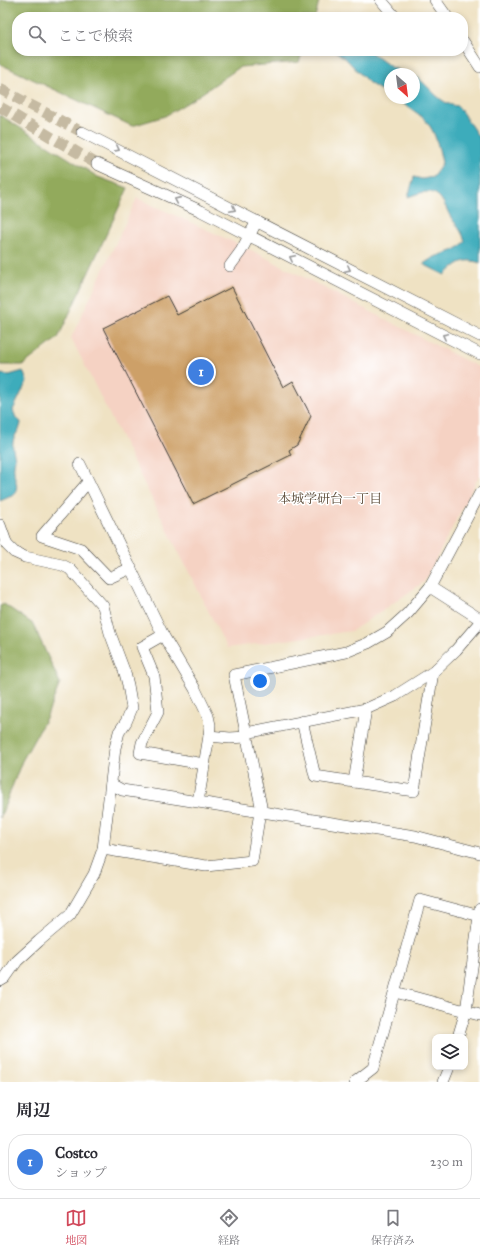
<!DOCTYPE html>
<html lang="ja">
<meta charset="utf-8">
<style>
body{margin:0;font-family:"IM FELL Great Primer","Noto Serif JP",serif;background:#f2f2f3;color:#2b2b33}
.controls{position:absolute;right:12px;bottom:12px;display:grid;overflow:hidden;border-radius:8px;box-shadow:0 2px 6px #0003}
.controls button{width:36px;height:36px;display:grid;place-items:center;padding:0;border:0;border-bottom:1px solid #e1e1e2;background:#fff;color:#2b2b33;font:20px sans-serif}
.compass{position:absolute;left:384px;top:68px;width:36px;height:36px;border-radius:50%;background:#fff;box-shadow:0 2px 6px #0003;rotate:152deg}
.you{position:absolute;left:260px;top:681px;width:14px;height:14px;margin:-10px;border:3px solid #fff;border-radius:50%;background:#1a73e8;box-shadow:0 0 0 6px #1a73e833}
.badge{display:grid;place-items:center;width:26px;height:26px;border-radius:50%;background:#d1495b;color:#fff;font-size:13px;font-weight:700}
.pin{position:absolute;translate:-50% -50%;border:2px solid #fff;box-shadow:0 1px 4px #0006}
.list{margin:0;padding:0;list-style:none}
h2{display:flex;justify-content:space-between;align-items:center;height:52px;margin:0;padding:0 16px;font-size:17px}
h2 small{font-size:13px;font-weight:400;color:#7c7c81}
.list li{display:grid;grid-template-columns:26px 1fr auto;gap:12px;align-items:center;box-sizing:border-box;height:56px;margin:0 8px 8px;padding:0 8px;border:1px solid #e1e1e2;border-radius:16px}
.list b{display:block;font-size:15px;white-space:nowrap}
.list p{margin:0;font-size:13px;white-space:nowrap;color:#7c7c81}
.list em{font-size:13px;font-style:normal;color:#7c7c81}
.icon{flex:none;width:22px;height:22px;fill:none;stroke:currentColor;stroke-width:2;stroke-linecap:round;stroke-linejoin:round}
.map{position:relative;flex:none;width:480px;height:1082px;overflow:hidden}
.search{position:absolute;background:#fff;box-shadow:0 2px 6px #0003;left:12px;right:12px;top:12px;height:44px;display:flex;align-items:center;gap:10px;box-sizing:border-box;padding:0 14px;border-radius:16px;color:#7c7c81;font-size:15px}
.sheet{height:116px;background:#fff}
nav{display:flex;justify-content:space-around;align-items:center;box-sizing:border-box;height:56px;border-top:1px solid #e1e1e2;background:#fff;font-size:11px;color:#7c7c81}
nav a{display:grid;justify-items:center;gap:2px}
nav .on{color:#d1495b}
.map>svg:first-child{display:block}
.built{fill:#f5d2c3}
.forest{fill:#92aa5b;stroke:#57633c}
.water{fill:#3dacbb;stroke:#2c646c}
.building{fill:#cda068}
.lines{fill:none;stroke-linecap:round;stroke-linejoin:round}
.minor-tunnel{stroke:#c5baa2;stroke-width:11;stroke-dasharray:11 5.5;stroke-linecap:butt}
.minor-casing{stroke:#3c3a35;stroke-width:12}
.minor{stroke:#fff;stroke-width:11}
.oneway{stroke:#999}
.labels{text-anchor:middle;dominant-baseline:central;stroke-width:3;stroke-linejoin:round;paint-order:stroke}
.neighbourhood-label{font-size:13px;fill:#5a4a37;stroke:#fff}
</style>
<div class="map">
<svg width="480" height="1082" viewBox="0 0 480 1082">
<rect width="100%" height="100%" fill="#fff"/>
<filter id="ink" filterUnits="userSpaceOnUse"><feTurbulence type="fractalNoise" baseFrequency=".025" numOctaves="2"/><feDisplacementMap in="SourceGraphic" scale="8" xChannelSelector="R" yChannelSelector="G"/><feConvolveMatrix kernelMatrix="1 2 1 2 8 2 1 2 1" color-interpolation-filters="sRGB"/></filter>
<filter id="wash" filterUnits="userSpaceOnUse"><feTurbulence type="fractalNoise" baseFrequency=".012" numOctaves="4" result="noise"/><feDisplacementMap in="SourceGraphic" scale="16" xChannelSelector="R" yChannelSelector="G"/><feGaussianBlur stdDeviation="0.9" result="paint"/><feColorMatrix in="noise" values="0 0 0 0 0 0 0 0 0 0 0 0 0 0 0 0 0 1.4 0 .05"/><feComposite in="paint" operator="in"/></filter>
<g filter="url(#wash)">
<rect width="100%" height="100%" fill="#efe2c3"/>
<!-- built -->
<polygon class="built" points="137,198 249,249 480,368 480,474 424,582 352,631 227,648 71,338"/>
<!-- forest -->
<g class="forest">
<polygon points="0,0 318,0 319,1 315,17 17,17 17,51 303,51 299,62 240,67 195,98 165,116 132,126 0,64"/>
<polygon points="0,115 98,177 128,188 58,338 23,365 0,365"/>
<polygon points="4,604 33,624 60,683 46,718 22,761 0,818 0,606"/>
</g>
<!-- water -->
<g class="water">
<polygon points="335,51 369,51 391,67 408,74 390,74 390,96 369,83 345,58"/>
<path d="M 414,76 C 429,83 438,105 458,106 L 480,139 L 480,263 C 463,257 457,264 445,275 L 423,264 C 428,261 432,258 437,256 C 448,252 458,251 465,241 C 462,231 456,225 450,216 C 448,212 446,207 443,202 C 434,187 422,192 408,197 L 414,177 L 422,179 L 433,177 L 442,163 C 434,122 427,118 393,98 L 414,98 Z"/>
<path d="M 23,371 L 27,381 L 13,410 L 16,418 L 21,422 C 21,430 14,434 13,442 C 12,448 14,453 15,458 C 15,462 13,467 14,471 C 14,481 20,484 14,495 L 0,501 L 0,374 L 9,375 Z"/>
</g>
<g id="blocks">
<!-- building -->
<polygon class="building" points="232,287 283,387 293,381 311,416 297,445 289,450 291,455 193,504 103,328 167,296 177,315"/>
</g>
</g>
<g filter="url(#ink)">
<use href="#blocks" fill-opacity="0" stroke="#3c3a35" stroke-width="1"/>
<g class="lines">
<!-- minor-tunnel -->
<g class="minor-tunnel">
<polyline points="0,89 82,132"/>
<polyline points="0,107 97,164"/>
</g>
<!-- minor casing -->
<g class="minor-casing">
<g id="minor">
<polyline points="381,0 395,17"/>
<polyline points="435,0 447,17"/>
<polyline points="463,41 480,67"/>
<polyline points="82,132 480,336"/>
<polyline points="97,164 201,211 480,354"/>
<polyline points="230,266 241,251 257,221"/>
<polyline points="80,464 163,635 195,689 208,716 210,725 209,736 199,796"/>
<polyline points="88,482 42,536 81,549 109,578 131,568"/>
<polyline points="430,587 480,619"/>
<polyline points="163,635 142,647 154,676 158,712 142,743 140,753 204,764"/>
<polyline points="302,721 315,776 414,791 433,672"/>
<polyline points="246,733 366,709 395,696 433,672 456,650 480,622"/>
<polyline points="209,736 230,738 246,737"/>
<polyline points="354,782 366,709"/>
<polyline points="111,784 122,790 415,836 480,853"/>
<polyline points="103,849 206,866 252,861 261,806 234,675 346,652 368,643 387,632 408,613 430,587 480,493"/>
<polyline points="0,981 5,978 17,961 39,941 70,915 94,874 103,849 115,748 119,732 126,722 132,708 128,685 125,673 110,633 103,606 70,569 62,565 25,557 14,552 7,545 0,525"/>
<polyline points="395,992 480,1015"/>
<polyline points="458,1037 466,1011 480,909"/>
<polyline points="355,1082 373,1068 420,900 480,916"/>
<polyline points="443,1082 449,1067"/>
</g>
</g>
<!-- minor -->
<use href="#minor" class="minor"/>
</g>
<!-- one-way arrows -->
<defs><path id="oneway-chevron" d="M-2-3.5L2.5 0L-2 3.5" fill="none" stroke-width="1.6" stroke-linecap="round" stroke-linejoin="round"/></defs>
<g class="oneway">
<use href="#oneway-chevron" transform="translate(117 149) rotate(27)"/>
<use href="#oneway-chevron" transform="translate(177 200) rotate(-156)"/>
<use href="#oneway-chevron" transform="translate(233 209) rotate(27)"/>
<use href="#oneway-chevron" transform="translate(292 258) rotate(-153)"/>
<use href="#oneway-chevron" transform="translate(348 269) rotate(27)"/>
<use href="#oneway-chevron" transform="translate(445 336) rotate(-153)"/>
</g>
</g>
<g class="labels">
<!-- neighbourhood labels -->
<g class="neighbourhood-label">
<text x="330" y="499">本城学研台一丁目</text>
</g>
</g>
</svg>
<div class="controls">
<button><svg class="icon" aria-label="layers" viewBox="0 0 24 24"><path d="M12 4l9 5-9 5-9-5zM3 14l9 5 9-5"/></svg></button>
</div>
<svg class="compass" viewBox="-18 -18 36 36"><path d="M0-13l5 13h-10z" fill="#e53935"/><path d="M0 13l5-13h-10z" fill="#7c7c81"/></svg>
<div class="you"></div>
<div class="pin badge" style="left:201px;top:372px;background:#3f7fe0">1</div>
<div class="search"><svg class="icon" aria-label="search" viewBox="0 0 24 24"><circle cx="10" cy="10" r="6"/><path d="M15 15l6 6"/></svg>ここで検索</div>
</div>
<section class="sheet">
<h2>周辺<small></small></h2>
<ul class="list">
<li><span class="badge" style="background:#3f7fe0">1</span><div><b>Costco</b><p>ショップ</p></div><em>230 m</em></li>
</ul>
</section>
<nav>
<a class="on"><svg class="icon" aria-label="map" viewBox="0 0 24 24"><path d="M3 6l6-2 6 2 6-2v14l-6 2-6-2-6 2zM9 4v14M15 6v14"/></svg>地図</a>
<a><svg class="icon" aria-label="directions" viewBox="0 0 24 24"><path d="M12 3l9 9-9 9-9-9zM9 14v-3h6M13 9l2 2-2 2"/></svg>経路</a>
<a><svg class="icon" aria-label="saved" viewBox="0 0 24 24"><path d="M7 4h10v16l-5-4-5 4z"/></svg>保存済み</a>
</nav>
